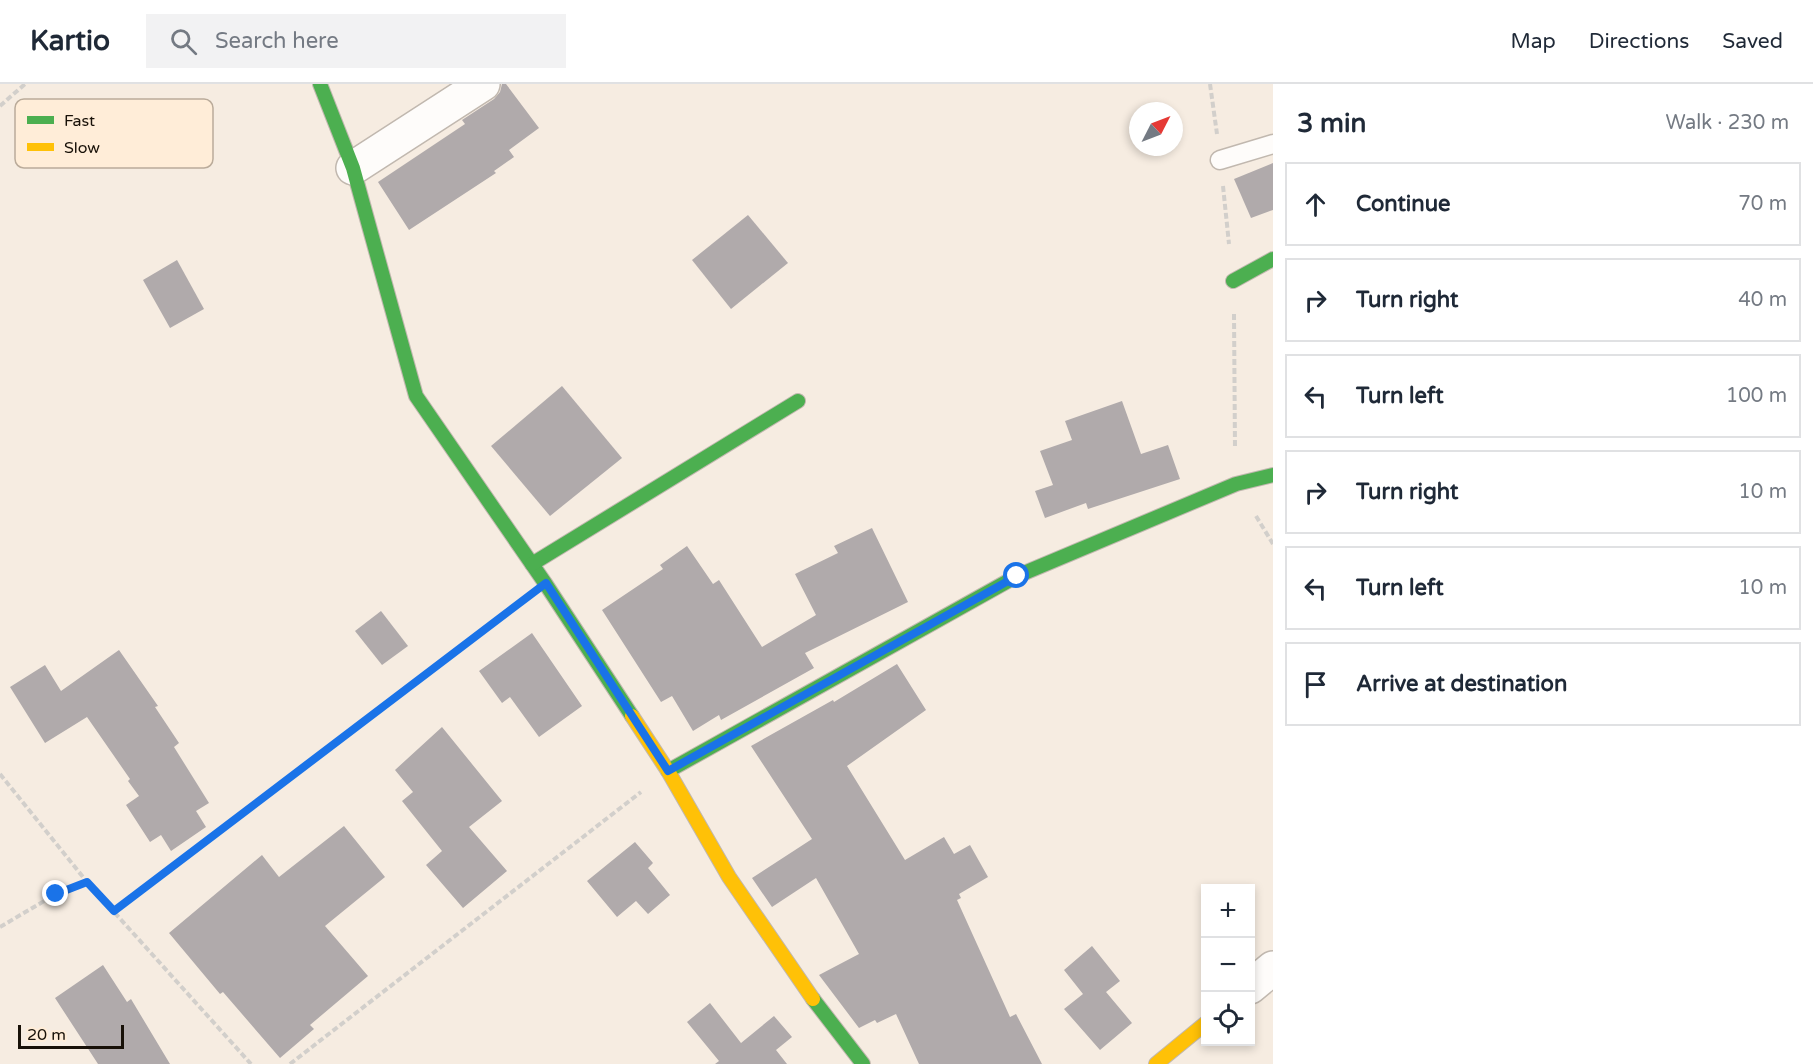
<!DOCTYPE html>
<meta charset="utf-8">
<style>
body{margin:0;font-family:"Varela Round",sans-serif;background:#f2f2f3;color:#1f2937}
.controls{position:absolute;right:18px;bottom:18px;display:grid;overflow:hidden;border-radius:0px;box-shadow:0 3px 9px #0003}
.controls button{width:54px;height:54px;display:grid;place-items:center;padding:0;border:0;border-bottom:2px solid #e0e1e3;background:#fff;color:#1f2937;font:30px sans-serif}
.compass{position:absolute;left:1129px;top:18px;width:54px;height:54px;border-radius:50%;background:#fff;box-shadow:0 3px 9px #0003;rotate:48deg}
.scale{position:absolute;left:18px;bottom:15px;width:106px;box-sizing:border-box;padding-left:6px;border:3px solid #181108;border-top:0;font-size:16px;line-height:21px;white-space:nowrap;color:#181108;-webkit-text-stroke:4px #ffedd8;paint-order:stroke}
.stop{position:absolute;width:18px;height:18px;margin:-14px;border:4px solid #1a73e8;border-radius:50%;background:#fff}
.stop.end{background:#1a73e8;border-color:#fff;box-shadow:0 2px 6px #0008}
.list{margin:0;padding:0;list-style:none}
h2{display:flex;justify-content:space-between;align-items:center;height:78px;margin:0;padding:0 24px;font-size:26px}
h2 small{font-size:20px;font-weight:400;color:#747a83}
.list li{display:grid;grid-template-columns:39px 1fr auto;gap:18px;align-items:center;box-sizing:border-box;height:84px;margin:0 12px 12px;padding:0 12px;border:2px solid #e0e1e3;border-radius:0px}
.list b{display:block;font-size:22px;white-space:nowrap}
.list em{font-size:20px;font-style:normal;color:#747a83}
.icon{flex:none;width:33px;height:33px;fill:none;stroke:currentColor;stroke-width:2;stroke-linecap:round;stroke-linejoin:round}
.map{position:relative;flex:none;width:1273px;height:980px;overflow:hidden}
header{display:flex;align-items:center;gap:36px;box-sizing:border-box;height:84px;padding:0 30px;background:#fff;border-bottom:2px solid #e0e1e3}
header strong{font-size:28px}
nav{display:flex;gap:33px;margin-inline-start:auto;font-size:21px}
.search{width:420px;height:54px;background:#f2f2f3;display:flex;align-items:center;gap:15px;box-sizing:border-box;padding:0 21px;border-radius:0px;color:#747a83;font-size:22px}
main{display:flex}
aside{flex:1;background:#fff}
.map>svg:first-child{display:block}
.building{fill:#b0aaab}
.lines{fill:none;stroke-linecap:round;stroke-linejoin:round}
.lane-casing{stroke:#c1b8af;stroke-width:21}
.street-casing{stroke:#c1b8af;stroke-width:36}
.fast-casing{stroke:#c1b8af;stroke-width:16}
.slow-casing{stroke:#c1b8af;stroke-width:16}
.path{stroke:#d2cfcb;stroke-width:4;stroke-dasharray:6 3;stroke-linecap:butt}
.lane{stroke:#fefcfa;stroke-width:18}
.street{stroke:#fefcfa;stroke-width:33}
.fast{stroke:#4caf50;stroke-width:14}
.slow{stroke:#ffc107;stroke-width:14}
.route{stroke:#1a73e8;stroke-width:8}
.key{fill:#ffedd8;stroke:#baab9a;stroke-width:1.5}
.key-label{font-size:16px;fill:#181108}
</style>
<header>
<strong>Kartio</strong>
<div class="search"><svg class="icon" aria-label="search" viewBox="0 0 24 24"><circle cx="10" cy="10" r="6"/><path d="M15 15l6 6"/></svg>Search here</div>
<nav><a>Map</a><a>Directions</a><a>Saved</a></nav>
</header>
<main>
<div class="map">
<svg width="1273" height="980" viewBox="0 0 1273 980">
<rect width="100%" height="100%" fill="#f6ece1"/>
<!-- building -->
<g class="building">
<polygon points="502,0 506,0 539,44 509,66 514,73 494,87 496,89 409,146 378,98 465,40 462,36 494,15 500,8"/>
<polygon points="1273,79 1273,126 1251,134 1234,95"/>
<polygon points="748,131 788,179 731,225 692,176"/>
<polygon points="177,176 204,225 170,244 143,196"/>
<polygon points="562,302 622,374 550,432 491,362"/>
<polygon points="1122,317 1141,370 1168,361 1180,395 1088,425 1086,419 1045,434 1035,407 1053,401 1040,367 1072,356 1065,337"/>
<polygon points="872,444 908,518 805,569 814,584 721,636 719,631 693,647 672,612 661,618 602,526 663,485 660,481 687,462 713,500 719,496 762,563 816,531 795,490 838,469 834,462"/>
<polygon points="381,527 408,562 382,581 355,547"/>
<polygon points="532,549 582,622 539,653 510,613 502,619 479,587"/>
<polygon points="119,566 158,622 155,623 179,659 174,663 209,719 196,727 206,743 171,767 161,751 150,758 126,721 139,712 128,697 130,695 87,633 45,659 10,603 45,581 61,607"/>
<polygon points="897,580 926,626 847,682 905,776 944,753 954,770 970,761 988,793 959,810 961,814 957,816 1010,933 1016,930 1042,980 919,980 896,930 877,939 875,936 859,944 819,891 859,870 816,794 772,823 752,794 812,755 751,662 833,616 834,618"/>
<polygon points="442,643 502,717 469,743 507,787 463,824 426,781 442,767 402,717 413,708 395,686"/>
<polygon points="344,742 385,793 325,842 368,892 310,941 314,945 280,974 223,908 220,910 169,849 262,771 279,793"/>
<polygon points="635,758 653,779 648,784 670,811 648,830 636,817 617,833 587,797"/>
<polygon points="1092,862 1120,897 1106,908 1132,939 1100,966 1064,925 1083,910 1064,886"/>
<polygon points="103,881 127,918 131,915 170,980 98,980 55,914"/>
<polygon points="710,919 741,959 774,932 792,953 776,966 787,980 715,980 719,977 687,938"/>
</g>
<g class="lines">
<!-- lane casing -->
<g class="lane-casing">
<polyline id="lane" points="1220,76 1273,60"/>
</g>
<!-- street casing -->
<g class="street-casing">
<g id="street">
<polyline points="353,84 483,0"/>
<polyline points="1250,903 1273,884"/>
</g>
</g>
<!-- fast casing -->
<g class="fast-casing">
<g id="fast">
<polyline points="320,0 353,84 416,312 545,499 632,632"/>
<polyline points="1233,197 1273,175"/>
<polyline points="532,480 798,317"/>
<polyline points="668,687 1017,492 1236,400 1273,391"/>
<polyline points="813,915 863,980"/>
</g>
</g>
<!-- slow casing -->
<g class="slow-casing">
<g id="slow">
<polyline points="632,632 668,687 729,793 813,915"/>
<polyline points="1156,980 1206,939"/>
</g>
</g>
<!-- path -->
<g class="path">
<polyline points="1210,0 1217,50"/>
<polyline points="0,22 25,0"/>
<polyline points="1223,102 1229,160"/>
<polyline points="1234,230 1235,364"/>
<polyline points="1256,432 1273,460"/>
<polyline points="0,690 87,798 251,980"/>
<polyline points="114,827 519,520"/>
<polyline points="0,843 56,810 87,798"/>
<polyline points="290,980 641,708"/>
</g>
<!-- lane -->
<use href="#lane" class="lane"/>
<!-- street -->
<use href="#street" class="street"/>
<!-- fast -->
<use href="#fast" class="fast"/>
<!-- slow -->
<use href="#slow" class="slow"/>
</g>
<g class="lines">
<!-- route -->
<polyline class="route" points="56,810 87,798 114,827 546,499 668,687 1017,492"/>
</g>
<!-- legend -->
<rect x="15" y="15" width="198" height="69" rx="9" class="key"/>
<rect x="27" y="32" width="27" height="8" fill="#4caf50"/>
<rect x="27" y="59" width="27" height="8" fill="#ffc107"/>
<g class="key-label">
<text x="64" y="42">Fast</text>
<text x="64" y="69">Slow</text>
</g>
</svg>
<div class="controls">
<button>+</button>
<button>−</button>
<button><svg class="icon" aria-label="locate" viewBox="0 0 24 24"><circle cx="12" cy="12" r="6"/><path d="M12 2v4M12 18v4M2 12h4M18 12h4"/></svg></button>
</div>
<svg class="compass" viewBox="-18 -18 36 36"><path d="M0-13l5 13h-10z" fill="#e53935"/><path d="M0 13l5-13h-10z" fill="#747a83"/></svg>
<div class="scale">20 m</div>
<div class="stop" style="left:1017px;top:492px"></div>
<div class="stop end" style="left:56px;top:810px"></div>
</div>
<aside>
<h2>3 min<small>Walk · 230 m</small></h2>
<ul class="list">
<li><svg class="icon" aria-label="ahead" viewBox="0 0 24 24"><path d="M12 20V5M6 11l6-6 6 6"/></svg><div><b>Continue</b></div><em>70 m</em></li>
<li><svg class="icon" aria-label="right" viewBox="0 0 24 24"><path d="M7 20v-9h11M14 6l5 5-5 5"/></svg><div><b>Turn right</b></div><em>40 m</em></li>
<li><svg class="icon" aria-label="left" viewBox="0 0 24 24"><path d="M17 20v-9H6M10 6l-5 5 5 5"/></svg><div><b>Turn left</b></div><em>100 m</em></li>
<li><svg class="icon" aria-label="right" viewBox="0 0 24 24"><path d="M7 20v-9h11M14 6l5 5-5 5"/></svg><div><b>Turn right</b></div><em>10 m</em></li>
<li><svg class="icon" aria-label="left" viewBox="0 0 24 24"><path d="M17 20v-9H6M10 6l-5 5 5 5"/></svg><div><b>Turn left</b></div><em>10 m</em></li>
<li><svg class="icon" aria-label="arrive" viewBox="0 0 24 24"><path d="M6 21V4h12l-3 4 3 4H6"/></svg><div><b>Arrive at destination</b></div></li>
</ul>
</aside>
</main>
